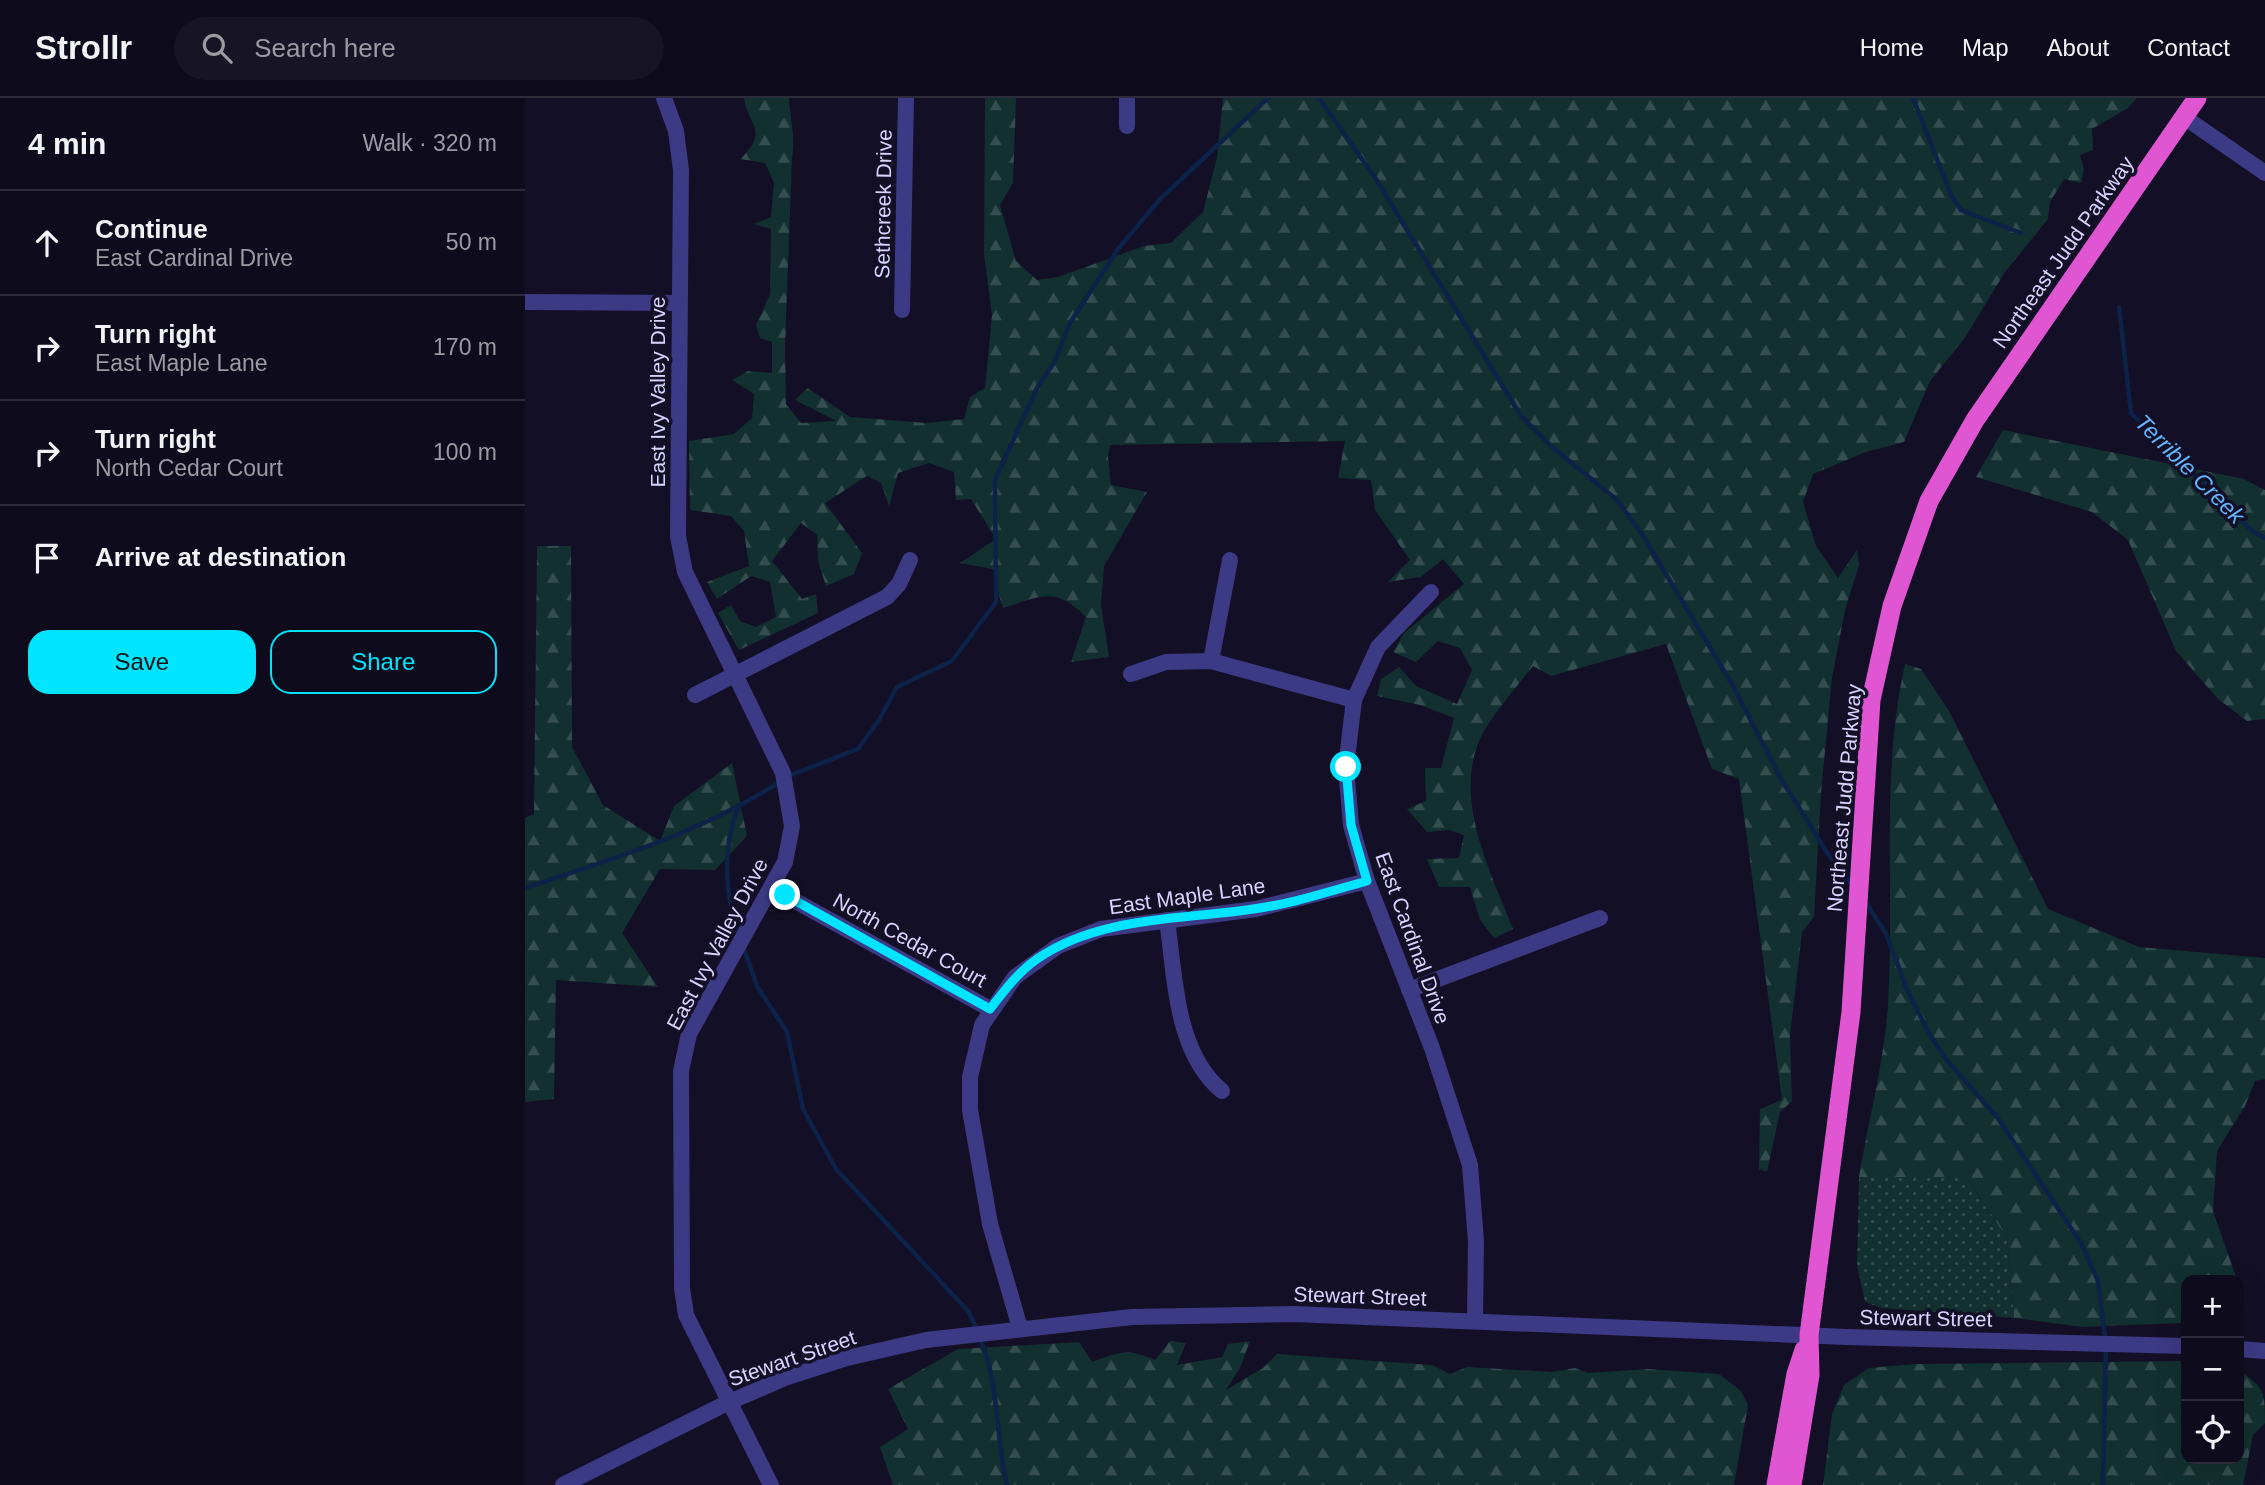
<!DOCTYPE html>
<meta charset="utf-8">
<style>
body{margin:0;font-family:Arial,sans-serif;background:#171425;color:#f1f3f6}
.controls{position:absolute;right:21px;bottom:21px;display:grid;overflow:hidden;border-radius:14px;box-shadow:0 7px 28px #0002}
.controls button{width:63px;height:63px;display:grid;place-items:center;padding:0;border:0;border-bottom:2px solid #2e2b3b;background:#0e0b1c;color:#f1f3f6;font:35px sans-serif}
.stop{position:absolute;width:21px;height:21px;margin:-16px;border:5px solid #00e5ff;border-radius:50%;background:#fff}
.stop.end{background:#00e5ff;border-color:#fff;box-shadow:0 2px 7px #0008}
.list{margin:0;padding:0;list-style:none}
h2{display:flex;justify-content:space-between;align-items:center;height:91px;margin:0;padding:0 28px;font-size:30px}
h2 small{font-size:23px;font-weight:400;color:#9b9ba3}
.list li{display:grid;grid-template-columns:46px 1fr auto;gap:21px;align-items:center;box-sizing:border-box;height:105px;padding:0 28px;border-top:2px solid #2e2b3b}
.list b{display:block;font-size:26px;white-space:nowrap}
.list p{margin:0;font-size:23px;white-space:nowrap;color:#9b9ba3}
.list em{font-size:23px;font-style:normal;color:#9b9ba3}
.actions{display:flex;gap:14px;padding:21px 28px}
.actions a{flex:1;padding:16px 0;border:2px solid #00e5ff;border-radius:21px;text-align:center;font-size:24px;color:#00e5ff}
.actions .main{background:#00e5ff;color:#111}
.icon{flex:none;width:38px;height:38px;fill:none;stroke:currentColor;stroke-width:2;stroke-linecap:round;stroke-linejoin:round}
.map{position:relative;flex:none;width:1740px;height:1387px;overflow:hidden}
header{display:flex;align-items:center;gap:42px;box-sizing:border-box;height:98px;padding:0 35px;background:#0e0b1c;border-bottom:2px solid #2e2b3b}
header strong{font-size:33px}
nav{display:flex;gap:38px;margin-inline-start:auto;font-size:24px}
.search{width:490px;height:63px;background:#171425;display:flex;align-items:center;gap:18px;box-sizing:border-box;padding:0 24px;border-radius:38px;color:#9b9ba3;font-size:26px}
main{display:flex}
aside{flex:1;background:#0e0b1c}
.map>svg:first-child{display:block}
.green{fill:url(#green-dots)}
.forest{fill:url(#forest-firs)}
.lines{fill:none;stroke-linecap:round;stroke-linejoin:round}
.stream{stroke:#0c2248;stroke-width:4.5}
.minor{stroke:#3d3a85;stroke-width:16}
.trunk{stroke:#e055d1;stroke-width:19}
.route{stroke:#00e5ff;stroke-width:9}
.labels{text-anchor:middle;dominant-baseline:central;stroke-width:7;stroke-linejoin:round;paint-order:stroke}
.street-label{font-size:21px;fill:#d9d4ff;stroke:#130f26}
.water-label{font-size:23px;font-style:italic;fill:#62b6ff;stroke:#130f26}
</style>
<header>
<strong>Strollr</strong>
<div class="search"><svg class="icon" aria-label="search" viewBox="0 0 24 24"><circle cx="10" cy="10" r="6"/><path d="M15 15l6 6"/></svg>Search here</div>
<nav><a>Home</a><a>Map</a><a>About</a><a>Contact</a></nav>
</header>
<main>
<aside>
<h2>4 min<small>Walk · 320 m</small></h2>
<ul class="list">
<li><svg class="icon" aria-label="ahead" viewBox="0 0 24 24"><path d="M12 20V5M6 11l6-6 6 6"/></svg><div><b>Continue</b><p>East Cardinal Drive</p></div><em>50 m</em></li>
<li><svg class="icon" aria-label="right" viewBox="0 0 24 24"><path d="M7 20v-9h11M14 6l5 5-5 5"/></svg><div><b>Turn right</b><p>East Maple Lane</p></div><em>170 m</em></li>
<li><svg class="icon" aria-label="right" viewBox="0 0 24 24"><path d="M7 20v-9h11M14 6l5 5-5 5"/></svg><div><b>Turn right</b><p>North Cedar Court</p></div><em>100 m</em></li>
<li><svg class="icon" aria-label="arrive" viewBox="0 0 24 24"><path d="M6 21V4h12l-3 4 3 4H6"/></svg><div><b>Arrive at destination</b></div></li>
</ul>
<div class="actions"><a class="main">Save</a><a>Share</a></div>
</aside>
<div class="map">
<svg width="1740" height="1387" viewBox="0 0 1740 1387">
<defs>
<pattern id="green-dots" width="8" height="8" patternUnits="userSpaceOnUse" patternTransform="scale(1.75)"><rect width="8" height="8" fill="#12302f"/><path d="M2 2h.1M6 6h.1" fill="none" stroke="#344d4e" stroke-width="1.8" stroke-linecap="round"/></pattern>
<pattern id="forest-firs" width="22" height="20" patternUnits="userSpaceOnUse" patternTransform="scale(1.75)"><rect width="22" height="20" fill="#12302f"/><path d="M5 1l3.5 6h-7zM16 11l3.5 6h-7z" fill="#344d4e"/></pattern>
</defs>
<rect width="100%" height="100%" fill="#130f26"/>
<!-- green -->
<polygon class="green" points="1334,1079 1441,1079 1482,1140 1489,1220 1356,1210 1340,1204 1332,1167"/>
<!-- forest -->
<g class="forest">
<path d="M 219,0 L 264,0 C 265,22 271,39 267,61 L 260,248 L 261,306 L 276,325 L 311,323 L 270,302 L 283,290 L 325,319 L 401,325 L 439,321 L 445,299 L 460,290 L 467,217 L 459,156 L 460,0 L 491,0 L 488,85 L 475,107 L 491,163 L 512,182 L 533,179 L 619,148 L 646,145 L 678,114 L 692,60 L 698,0 L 1612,0 L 1603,10 L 1567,31 L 1568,52 L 1555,57 L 1559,71 L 1556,85 L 1539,81 L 1525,104 L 1523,121 L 1480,174 L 1439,241 L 1405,283 L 1379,344 L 1341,354 L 1288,376 L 1278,404 L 1291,448 L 1313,480 L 1332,452 L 1334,467 L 1320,512 L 1307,580 L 1296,695 L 1289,819 L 1277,834 L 1265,938 L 1267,1003 L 1255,1014 L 1242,1074 L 1234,1071 L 1235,1011 L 1257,1002 L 1214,681 L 1187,671 L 1141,546 L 1026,578 L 1008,568 C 993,587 962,623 954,643 C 929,705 966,774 988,831 L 969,840 L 955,822 L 945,789 L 914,789 L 902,761 L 934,760 L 939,737 L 924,732 L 902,734 L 882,711 L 901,703 L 900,670 L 916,670 L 929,620 L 895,607 L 852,598 L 856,581 L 874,569 L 891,588 L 932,606 L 947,572 L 935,550 L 913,543 L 891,564 L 868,554 L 879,535 L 939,486 L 918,461 L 896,479 L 863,484 L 885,462 L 850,412 L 846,382 L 813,380 L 820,343 L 585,347 L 583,358 L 586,387 L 622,394 L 579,468 L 576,507 L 584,559 L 546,564 L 561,519 C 530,488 517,498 478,510 L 472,491 L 473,472 L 435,465 L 471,441 L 446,401 L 431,402 L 429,374 L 404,365 L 373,375 L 364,408 L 356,385 L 342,378 L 300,405 L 337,455 L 329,476 L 301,488 L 293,463 L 292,437 L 276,425 L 247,463 L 277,501 L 291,496 L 293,515 L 214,552 L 193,515 L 206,507 L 215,523 L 231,529 L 251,519 L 245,484 L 226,478 L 192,501 L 182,484 L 224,468 L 219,433 L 206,418 L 165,412 L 164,343 L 209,336 L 227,320 L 229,296 L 207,282 L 223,273 L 247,275 L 247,244 L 235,240 L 231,227 L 245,196 L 246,131 L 229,126 L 246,119 L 249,85 L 240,65 L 215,61 C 245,32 224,30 219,0 Z"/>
<polygon points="1478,332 1719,381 1740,392 1740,621 1722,623 1693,601 1651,553 1603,442 1567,414 1451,379"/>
<polygon points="12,448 46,448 47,649 78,707 135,743 149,708 207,665 222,738 190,772 135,771 97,835 133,889 31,882 29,1001 0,1004 0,720 9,716"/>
<path d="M 1380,566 L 1396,571 L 1424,613 L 1523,811 L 1614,849 L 1740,860 L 1740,981 L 1730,983 L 1720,1008 L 1692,1053 L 1688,1113 L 1712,1182 L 1661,1182 L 1661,1221 L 1656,1225 L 1558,1229 L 1489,1220 L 1482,1140 L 1441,1079 L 1334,1079 C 1343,1025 1360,959 1363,906 C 1370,793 1355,678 1380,566 Z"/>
<path d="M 645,1243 L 661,1245 L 652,1267 L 697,1259 L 703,1246 L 725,1243 L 715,1270 L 701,1292 L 738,1270 L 752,1256 L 907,1267 L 925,1276 L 942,1269 L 1027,1274 L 1050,1270 L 1063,1275 L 1123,1271 L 1194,1276 L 1216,1293 L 1223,1307 L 1209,1387 L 368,1387 L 355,1349 L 383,1331 L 363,1291 L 433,1251 L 554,1244 L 567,1264 C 595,1254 601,1250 630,1262 Z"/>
<path d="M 1661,1263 L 1661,1361 L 1714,1361 L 1714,1272 C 1740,1291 1740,1293 1740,1325 L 1728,1337 L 1718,1387 L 1298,1387 L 1307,1316 L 1319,1287 L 1344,1270 L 1391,1266 Z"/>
</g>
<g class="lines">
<!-- stream -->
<g class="stream">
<polyline points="794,0 851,81 996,318 1026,348 1092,402 1117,436 1208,588 1256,681 1303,756 1328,788"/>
<polyline points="1388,0 1426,97 1436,112 1496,135"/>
<polyline points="1594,209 1606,315 1727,433 1740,440"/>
<polyline points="263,678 333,651 354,622 372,589 427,563 471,504 470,382 512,290 530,263 545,225 593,151 635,101 743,0"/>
<path d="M 0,790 C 87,761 179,734 256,683"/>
<polyline points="1340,803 1361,836 1383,894 1404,935 1420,960 1472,1019 1556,1145 1573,1183 1581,1246 1578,1387"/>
<path d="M 214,836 C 199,795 197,748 214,708"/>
<polyline points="218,848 232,888 262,934 278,1011 311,1071 444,1214 452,1232"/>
<path d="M 455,1241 C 475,1286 470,1339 482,1387"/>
</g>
<!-- minor -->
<g class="minor">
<polyline points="139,0 151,33 156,72 153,438 160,474 258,675 267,728 260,764 164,936 156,973 157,1190 161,1217 246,1387"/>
<polyline points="1659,19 1740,75"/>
<polyline points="602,28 602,0"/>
<polyline points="0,204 154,205"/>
<polyline points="377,212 381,0"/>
<polyline points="906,494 853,549 829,602 821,669 826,727 842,783 907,950 945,1067 951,1143 950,1222"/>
<polyline points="686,563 705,462"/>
<polyline points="606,576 641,564 686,563 829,602"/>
<polyline points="170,597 362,499 374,486 385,462"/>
<polyline points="247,790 465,911"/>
<path d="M 642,822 C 650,877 650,955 697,993"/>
<polyline points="884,892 1075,820"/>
<polyline points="495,1230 465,1126 445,1012 445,979 457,927 490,879 533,848 576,831 731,811 842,783"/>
<polyline points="1714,1251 1740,1253"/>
<polyline points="38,1387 202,1305 260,1280 322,1260 401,1242 607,1219 769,1216 1322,1239 1661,1248"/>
</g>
<!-- trunk -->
<g class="trunk">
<polyline points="1251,1387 1271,1276 1279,1252"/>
<polyline points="1267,1387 1285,1277 1284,1237 1326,914 1346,602 1367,508 1404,403 1450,322 1672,0"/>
</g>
</g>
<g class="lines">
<!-- route -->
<path class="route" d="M 260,797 L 465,911 C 479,893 493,874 512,861 C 574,818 656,822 728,811 C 767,806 805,793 842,783 L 826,727 L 821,669"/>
</g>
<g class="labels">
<!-- street labels -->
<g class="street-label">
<text transform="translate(358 106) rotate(-89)">Sethcreek Drive</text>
<text transform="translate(1538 154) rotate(-55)">Northeast Judd Parkway</text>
<text transform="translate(132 294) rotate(-90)">East Ivy Valley Drive</text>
<text transform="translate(1319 700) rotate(-85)">Northeast Judd Parkway</text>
<text transform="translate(662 798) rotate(-8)">East Maple Lane</text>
<text transform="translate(888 840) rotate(70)">East Cardinal Drive</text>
<text transform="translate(385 842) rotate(29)">North Cedar Court</text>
<text transform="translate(192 846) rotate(-62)">East Ivy Valley Drive</text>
<text transform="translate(835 1198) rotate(2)">Stewart Street</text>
<text transform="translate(1401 1220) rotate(1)">Stewart Street</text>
<text transform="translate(267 1260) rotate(-19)">Stewart Street</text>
</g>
<!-- water labels -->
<g class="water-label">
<text transform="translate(1665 371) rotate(45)">Terrible Creek</text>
</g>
</g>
</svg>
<div class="controls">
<button>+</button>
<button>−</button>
<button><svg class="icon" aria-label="locate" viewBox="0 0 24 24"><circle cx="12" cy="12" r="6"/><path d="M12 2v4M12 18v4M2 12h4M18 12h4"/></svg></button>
</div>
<div class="stop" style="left:821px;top:669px"></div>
<div class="stop end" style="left:260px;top:797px"></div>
</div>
</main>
